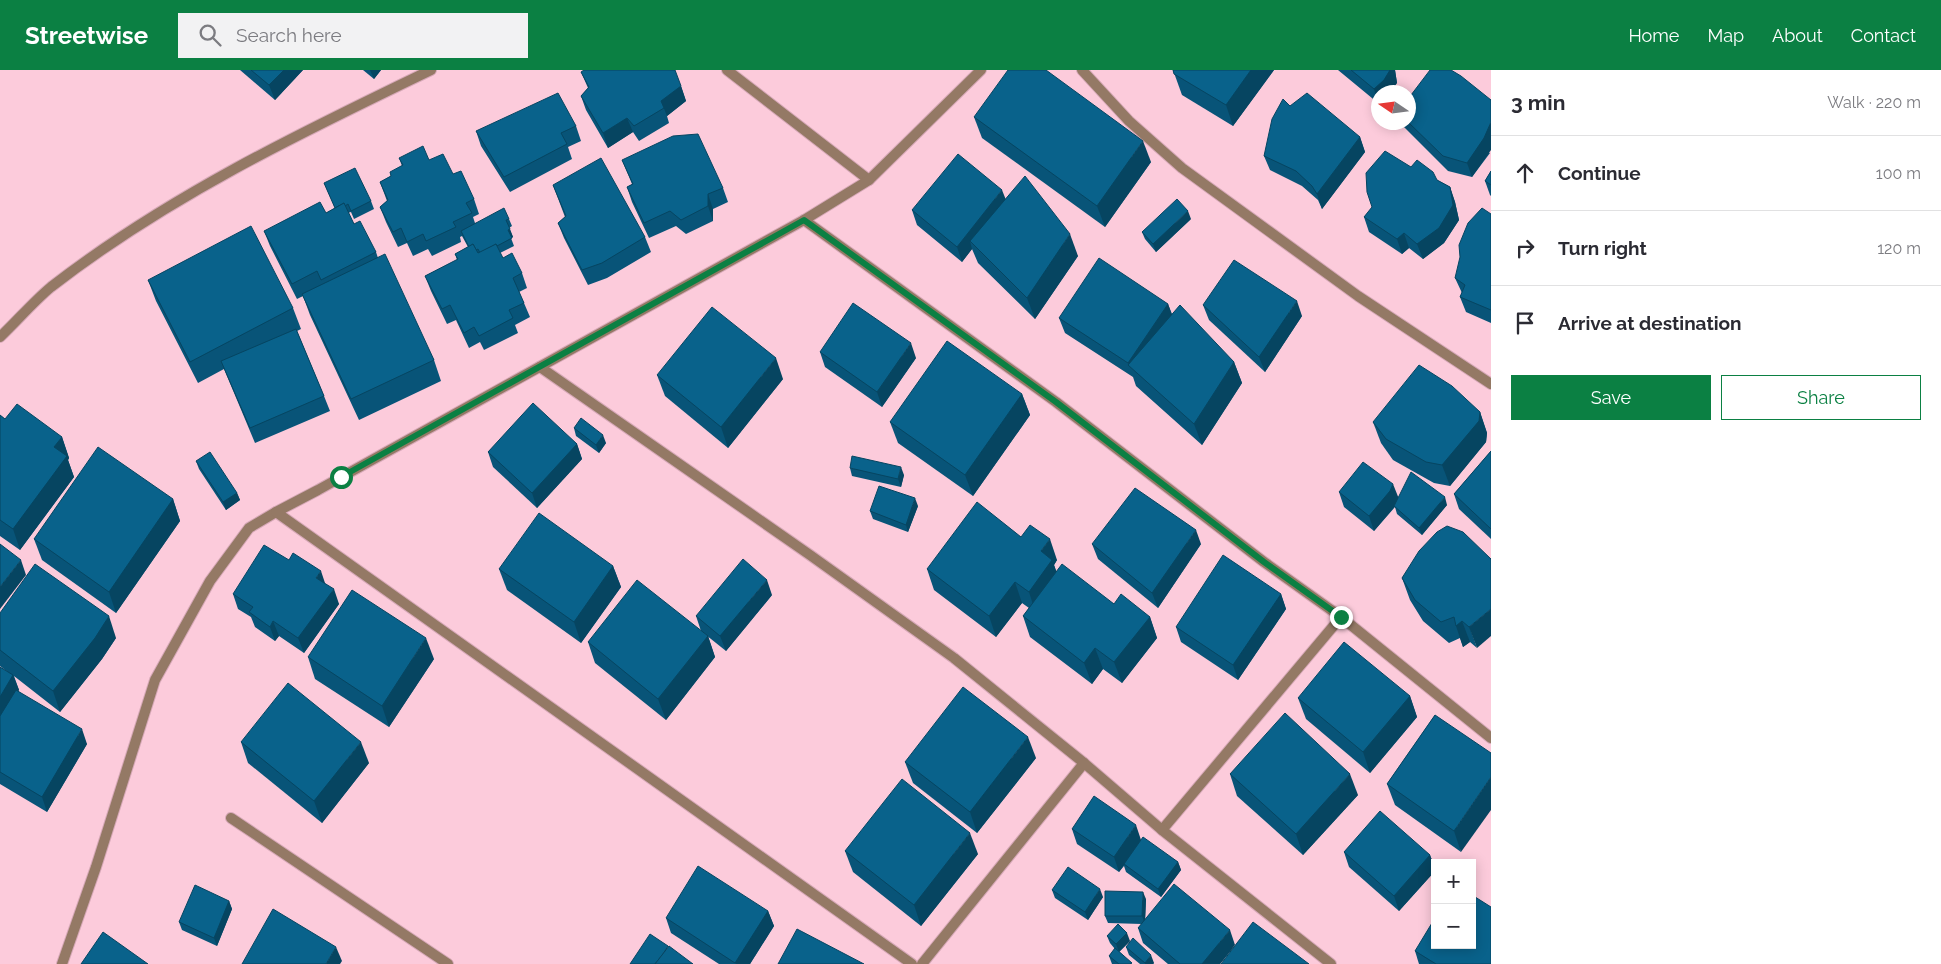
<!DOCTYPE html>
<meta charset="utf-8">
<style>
body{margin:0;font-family:Raleway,sans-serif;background:#f2f2f3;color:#2b2b33}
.controls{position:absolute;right:15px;bottom:15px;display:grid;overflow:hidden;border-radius:0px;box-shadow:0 2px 12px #0003}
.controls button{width:45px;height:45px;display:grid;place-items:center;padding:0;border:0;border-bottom:1px solid #e1e1e2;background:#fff;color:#2b2b33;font:25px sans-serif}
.compass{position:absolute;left:1371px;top:15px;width:45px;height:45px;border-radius:50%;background:#fff;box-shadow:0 2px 12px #0003;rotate:283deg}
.stop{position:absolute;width:15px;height:15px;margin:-11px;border:4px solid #0b8043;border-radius:50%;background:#fff}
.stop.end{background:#0b8043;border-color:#fff;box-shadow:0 1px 5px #0008}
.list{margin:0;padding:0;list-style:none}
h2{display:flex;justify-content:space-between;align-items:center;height:65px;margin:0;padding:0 20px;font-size:21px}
h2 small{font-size:16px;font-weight:400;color:#7c7c81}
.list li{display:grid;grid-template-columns:32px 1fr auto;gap:15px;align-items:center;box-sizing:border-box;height:75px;padding:0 20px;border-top:1px solid #e1e1e2}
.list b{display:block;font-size:19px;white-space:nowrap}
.list em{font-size:16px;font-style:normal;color:#7c7c81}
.actions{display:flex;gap:10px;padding:15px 20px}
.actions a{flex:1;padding:11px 0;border:1px solid #0b8043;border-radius:0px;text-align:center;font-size:18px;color:#0b8043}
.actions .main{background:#0b8043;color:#fff}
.icon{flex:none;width:28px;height:28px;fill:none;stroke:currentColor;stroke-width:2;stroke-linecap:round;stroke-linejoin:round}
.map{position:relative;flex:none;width:1491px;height:894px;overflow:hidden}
header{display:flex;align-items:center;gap:30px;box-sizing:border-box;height:70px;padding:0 25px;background:#0b8043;color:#fff}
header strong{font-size:24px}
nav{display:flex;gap:28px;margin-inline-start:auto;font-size:18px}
.search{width:350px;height:45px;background:#f2f2f3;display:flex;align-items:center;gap:12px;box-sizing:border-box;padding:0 18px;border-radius:0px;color:#7c7c81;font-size:19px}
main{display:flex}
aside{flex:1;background:#fff}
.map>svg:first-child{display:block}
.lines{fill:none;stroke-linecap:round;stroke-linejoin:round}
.street-casing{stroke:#d7a9b8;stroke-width:12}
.street{stroke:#947965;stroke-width:10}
.wall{fill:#085478}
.shaded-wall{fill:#064561}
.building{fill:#09628b;stroke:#064561}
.route{stroke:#0b8043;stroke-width:6}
</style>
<header>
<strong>Streetwise</strong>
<div class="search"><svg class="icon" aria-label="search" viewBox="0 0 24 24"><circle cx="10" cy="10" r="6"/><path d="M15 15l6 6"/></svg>Search here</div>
<nav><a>Home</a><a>Map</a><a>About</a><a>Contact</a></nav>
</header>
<main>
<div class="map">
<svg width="1491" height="894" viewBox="0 0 1491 894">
<rect width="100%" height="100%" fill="#fccbdb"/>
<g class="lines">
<!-- street casing -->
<g class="street-casing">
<g id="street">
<polyline points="727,0 869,110"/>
<polyline points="1082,0 1129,51 1182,98 1358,226 1491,314"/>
<polyline points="804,150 1056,332 1264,492 1341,547 1491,668"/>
<path d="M 0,267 C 17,251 33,232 51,217 C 167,127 300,63 431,0"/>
<polyline points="540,297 810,485 954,588 1084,693"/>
<polyline points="231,748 448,894"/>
<polyline points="1162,760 1341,547"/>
<polyline points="62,894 96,797 155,610 210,511 249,458 276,442"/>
<polyline points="912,894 276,442 318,420 804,150 869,110 981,0"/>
<polyline points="922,894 1084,693 1162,760 1331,894"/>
</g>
</g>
<!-- street -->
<use href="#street" class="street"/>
</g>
<!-- wall -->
<g class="wall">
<polygon points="240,0 303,0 275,30"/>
<polygon points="363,0 381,0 374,9"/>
<polygon points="1173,0 1274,0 1233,56 1182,25"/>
<polygon points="1338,0 1395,0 1397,13 1378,22 1378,33"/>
<polygon points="581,2 681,16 686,31 667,46 669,53 639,71 633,62 608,78 586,40 581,26 588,18"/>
<polygon points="1290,36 1360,67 1365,82 1322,139 1318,130 1302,116 1270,100 1264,86"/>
<polygon points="974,47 1151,92 1105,157 982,68"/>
<polygon points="1402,52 1408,52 1490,83 1472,107 1448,101 1404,57"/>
<polygon points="576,56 581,71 568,77 572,89 510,122 481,76 476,61"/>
<polygon points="399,88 429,90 453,104 474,129 479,144 473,147 475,153 509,149 512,156 509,158 513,167 511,168 514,176 500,183 503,188 522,203 527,218 519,222 524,233 530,247 515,255 518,263 484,280 480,272 469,278 456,250 447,254 431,221 425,206 457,190 455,184 468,177 462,166 460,167 461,172 432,186 428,179 413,186 407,173 398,177 386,152 380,137 387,131 380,112 391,106 402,96"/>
<polygon points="622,90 723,118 728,132 713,139 713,151 686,164 676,156 649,168 632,132 627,117 632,114"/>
<polygon points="1411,97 1437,110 1450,117 1455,132 1459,150 1444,173 1423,189 1409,178 1402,184 1369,162 1364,147"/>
<polygon points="1491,101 1491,126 1490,125 1485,111"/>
<polygon points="324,113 371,131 374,139 354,149 351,142 348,143 354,154 376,182 378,188 434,290 441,311 359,350 310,245 303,226 297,229 270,176 264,161 326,143 335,138"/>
<polygon points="553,115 645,167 651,182 607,208 588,215 564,168 558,153 565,147"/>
<polygon points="1005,129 1078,186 1035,249 978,193 972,179 962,192 917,155 912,140"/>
<polygon points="1491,144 1491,253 1466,242 1460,227 1462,223 1455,208"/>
<polygon points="1191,149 1156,182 1145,169 1142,162"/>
<polygon points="148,210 293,238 301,259 297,261 324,326 330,341 255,373 224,299 198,313 156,231"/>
<polygon points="1168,234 1172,244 1234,292 1242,313 1202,375 1136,316 1133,307 1065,263 1059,248"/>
<polygon points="1203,235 1302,246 1265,302 1209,250"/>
<polygon points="820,282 916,288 882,337 825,297"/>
<polygon points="657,305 783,309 728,378 665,326"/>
<polygon points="1022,324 1030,345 973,426 898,373 890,352"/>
<polygon points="1480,342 1487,363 1486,372 1450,416 1434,413 1393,390 1381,373 1373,352"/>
<polygon points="0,345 5,349 62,367 69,388 68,390 74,407 20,480 0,466"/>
<polygon points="574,358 606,373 599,383 576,366"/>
<polygon points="577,374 582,389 537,438 493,397 488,382"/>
<polygon points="1491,381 1491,469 1459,439 1454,424"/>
<polygon points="196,391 237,423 240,430 226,440 199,399"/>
<polygon points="850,398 904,405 901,417 852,406"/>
<polygon points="1339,422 1398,428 1447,435 1422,465 1397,444 1395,437 1374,461 1344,437"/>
<polygon points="173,429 180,451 116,543 42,490 34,469"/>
<polygon points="918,436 908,462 873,449 870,441"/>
<polygon points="1437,462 1477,578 1470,572 1463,577 1460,568 1449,573 1423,551 1410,530 1402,508"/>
<polygon points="1021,467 1057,490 1054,495 1056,501 1114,534 1150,547 1157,568 1122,613 1103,599 1092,614 1030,567 1023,546 1029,538 1022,533 996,567 934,520 927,499"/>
<polygon points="1092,474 1201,474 1158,538 1098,489"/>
<polygon points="613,496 621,517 581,573 507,520 499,499"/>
<polygon points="325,514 339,534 304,583 279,566 275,571 255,557 251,547 238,539 233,524"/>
<polygon points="1281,524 1286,539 1238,610 1181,572 1176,557"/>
<polygon points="772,525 726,581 701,561 696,546"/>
<polygon points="0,543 116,568 102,589 60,642 14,606 19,620 18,621 87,674 47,742 0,714 0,597 9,603 0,596"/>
<polygon points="708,566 715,587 666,650 595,593 588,572"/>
<polygon points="308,587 434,589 389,657 315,609"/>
<polygon points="1410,626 1417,647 1370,703 1306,649 1298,628"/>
<polygon points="1435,645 1461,782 1395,735 1387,714"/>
<polygon points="241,672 369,693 322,753 248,693"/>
<polygon points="1036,688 977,763 913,713 905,692"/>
<polygon points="1230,704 1358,725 1303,785 1237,726"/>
<polygon points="1072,759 1141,770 1178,792 1181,800 1161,827 1126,802 1124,796 1119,802 1077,774"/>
<polygon points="845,781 978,784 921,856 853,802"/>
<polygon points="1344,782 1430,785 1435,798 1435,801 1399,841 1349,797"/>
<polygon points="1052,820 1103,827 1088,850 1055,828"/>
<polygon points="1146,829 1145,849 1233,878 1220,894 1168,894 1143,873 1138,858 1142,854 1108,853 1105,846"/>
<polygon points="229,831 232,839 217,876 182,860 179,852"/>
<polygon points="768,841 774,856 750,894 719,894 671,863 666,848"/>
<polygon points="1107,866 1130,871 1119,882 1132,894 1112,894 1109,886 1115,879 1110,873"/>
<polygon points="1126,877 1154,893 1153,894 1140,894 1129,885"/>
<polygon points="1415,881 1491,894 1419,894"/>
</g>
<!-- shaded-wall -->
<g class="shaded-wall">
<polygon points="284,0 303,0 275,30 269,15"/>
<polygon points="370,0 381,0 374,9"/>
<polygon points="1251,0 1274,0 1233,56 1226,35"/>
<polygon points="1390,0 1395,0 1397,13 1391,22 1378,22 1378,32 1374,19"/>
<polygon points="681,16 686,31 667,46 661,31"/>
<polygon points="627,48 633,62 608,78 603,63"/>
<polygon points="1491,52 1491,80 1472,107 1467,93"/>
<polygon points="1360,67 1365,82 1322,139 1317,124"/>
<polygon points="1143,71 1151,92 1105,157 1097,136"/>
<polygon points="1450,117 1455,132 1459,150 1444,173 1423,189 1417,174"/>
<polygon points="1002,120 1008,135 970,171 972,179 962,192 957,177"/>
<polygon points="708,124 713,139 713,151 708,136"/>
<polygon points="1188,141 1191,149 1156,182 1153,174"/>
<polygon points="510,159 513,167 511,168 508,160"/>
<polygon points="1404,163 1409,178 1402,184 1397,169"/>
<polygon points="1070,164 1078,186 1035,249 1027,228"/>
<polygon points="1297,231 1302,246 1265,302 1259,287"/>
<polygon points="1168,234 1173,248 1130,296 1128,293"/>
<polygon points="911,273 916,288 882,337 877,322"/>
<polygon points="776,288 783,309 728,378 721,357"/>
<polygon points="1234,292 1242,313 1202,375 1194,354"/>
<polygon points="1022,324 1030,345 973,426 965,405"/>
<polygon points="1480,342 1487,363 1486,372 1450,416 1442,395"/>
<polygon points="603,365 606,373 599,383 596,375"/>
<polygon points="62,367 69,388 68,390 74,407 20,480 13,459 54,377"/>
<polygon points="577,374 582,389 537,438 532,423"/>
<polygon points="901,397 904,405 901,417 898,409"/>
<polygon points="1393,414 1399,429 1396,435 1374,461 1369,446"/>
<polygon points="237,423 240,430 226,440 223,432"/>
<polygon points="1445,427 1447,435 1422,465 1419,458"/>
<polygon points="915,428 918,436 908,462 906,455"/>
<polygon points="173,429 180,451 116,543 109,522"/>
<polygon points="1196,460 1201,474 1158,538 1152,523"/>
<polygon points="1050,469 1057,490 1054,495 1060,511 1036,544 1029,522 1041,481"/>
<polygon points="21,490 26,505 0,539 0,517"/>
<polygon points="613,496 621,517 581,573 574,552"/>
<polygon points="321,501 326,516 316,508"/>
<polygon points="767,510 772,525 726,581 720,566"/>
<polygon points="1015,512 1022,533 996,567 989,546"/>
<polygon points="334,519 339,534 304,583 298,568"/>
<polygon points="1281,524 1286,539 1238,610 1233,595"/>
<polygon points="1491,539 1491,566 1477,578 1469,557"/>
<polygon points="109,546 116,568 102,589 60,642 53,621"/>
<polygon points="1150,547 1157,568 1122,613 1114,592"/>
<polygon points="273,551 279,566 275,571 270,557"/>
<polygon points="1462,551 1470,572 1463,577 1456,556"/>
<polygon points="708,566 715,587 666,650 658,629"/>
<polygon points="426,568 434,589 389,657 382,636"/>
<polygon points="1095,578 1103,599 1092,614 1084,593"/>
<polygon points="13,605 19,620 0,651 0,627"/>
<polygon points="1410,626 1417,647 1370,703 1363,682"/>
<polygon points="82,659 87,674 47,742 42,727"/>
<polygon points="1028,667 1036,688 977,763 970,742"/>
<polygon points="361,672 369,693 322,753 314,731"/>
<polygon points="1350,704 1358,725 1303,785 1296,764"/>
<polygon points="1491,707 1491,740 1461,782 1454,761"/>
<polygon points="1136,755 1141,770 1119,802 1114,787"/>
<polygon points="970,763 978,784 921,856 914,835"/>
<polygon points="1430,785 1435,798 1435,801 1399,841 1394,826"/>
<polygon points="1178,792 1181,800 1161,827 1158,819"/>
<polygon points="1100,819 1103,827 1088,850 1085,842"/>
<polygon points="1143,822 1146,829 1145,854 1142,846"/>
<polygon points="229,831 232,839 217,876 214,868"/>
<polygon points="768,841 774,856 750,894 736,894 735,893"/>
<polygon points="1230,860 1235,875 1220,894 1202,894"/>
<polygon points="1127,863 1130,871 1119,882 1116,874"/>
<polygon points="336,877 342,891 340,894 326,894"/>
<polygon points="1151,885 1154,893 1153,894 1145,894 1145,893"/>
</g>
<!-- building -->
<g class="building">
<polygon points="251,0 284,0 269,15"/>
<polygon points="584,0 675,0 681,16 661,31 664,38 634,56 627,48 603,63 581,26 589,17 581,2"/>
<polygon points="1008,0 1046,0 1143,71 1097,136 974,47"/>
<polygon points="1173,0 1251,0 1226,35 1174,4"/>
<polygon points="1351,0 1390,0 1384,10 1374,19"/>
<polygon points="1430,0 1451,0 1461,6 1491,30 1491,52 1484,68 1467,93 1443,86 1408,52 1408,29"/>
<polygon points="558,23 576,56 561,63 567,74 504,107 476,61"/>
<polygon points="1307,23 1360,67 1317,124 1312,116 1296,101 1264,86 1272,49 1283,29 1290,36"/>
<polygon points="698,64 723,118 708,124 708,136 681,150 670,141 644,153 627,117 633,114 622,90 673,66"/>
<polygon points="423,76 429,90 443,84 453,104 461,101 474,129 466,133 472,143 453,152 456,157 426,171 423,164 407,172 401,158 393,162 380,137 388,130 380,112 391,106 390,102 403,95 399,88"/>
<polygon points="1385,81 1411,97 1417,90 1433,102 1437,110 1450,117 1453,135 1439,158 1417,174 1404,163 1397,169 1364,147 1372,137 1367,122 1366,103"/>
<polygon points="958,84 1002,120 957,177 912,140"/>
<polygon points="601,88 645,167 602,193 582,200 558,153 566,146 553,115"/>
<polygon points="355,98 371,131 351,141 348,134 345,136 344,133 335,138 324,113"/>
<polygon points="1491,101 1491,115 1485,111"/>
<polygon points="1025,106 1070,164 1027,228 970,171"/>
<polygon points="1177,129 1188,141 1153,174 1142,162"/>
<polygon points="320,132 326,143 344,133 354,154 360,151 376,182 321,210 317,201 292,214 264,161"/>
<polygon points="504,138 509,149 506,150 510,159 508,160 512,168 497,176 496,174 480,183 478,179 476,180 473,174 469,177 461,161"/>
<polygon points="1482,138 1491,144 1491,240 1460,227 1465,215 1455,208 1460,187 1459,175 1468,153"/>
<polygon points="251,156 293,238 190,292 148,210"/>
<polygon points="473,174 478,183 496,174 503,188 512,183 522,203 513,208 524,233 509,240 513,248 479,266 474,257 464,263 450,235 442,239 425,206 458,189 455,184"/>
<polygon points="385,184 434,290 351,329 302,224"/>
<polygon points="1099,188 1168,234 1128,293 1059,248"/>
<polygon points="1234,190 1297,231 1259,287 1203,235"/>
<polygon points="853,233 911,273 877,322 820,282"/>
<polygon points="1180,235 1234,292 1194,354 1128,295"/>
<polygon points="712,237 776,288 721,357 657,305"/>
<polygon points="296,259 324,326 250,358 221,291"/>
<polygon points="947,271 1022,324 965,405 890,352"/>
<polygon points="1419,295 1452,316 1480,342 1479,351 1442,395 1426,392 1386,369 1373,352"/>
<polygon points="533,333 577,374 532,423 488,382"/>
<polygon points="17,334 62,367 54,377 67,386 13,459 0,450 0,345 5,349"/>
<polygon points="581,348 603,365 596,375 574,358"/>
<polygon points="98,377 173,429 109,522 34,469"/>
<polygon points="1491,381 1491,459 1454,424"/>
<polygon points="210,382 237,423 223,432 196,391"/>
<polygon points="852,386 901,397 898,409 850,398"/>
<polygon points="1363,392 1393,414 1390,421 1369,446 1339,422"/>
<polygon points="1411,402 1445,427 1419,458 1394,436"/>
<polygon points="879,416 915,428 906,455 870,441"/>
<polygon points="1135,418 1196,460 1152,523 1092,474"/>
<polygon points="977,432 1021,467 1030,455 1050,469 1041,481 1052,490 1029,522 1015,512 989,546 927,499"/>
<polygon points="539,443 613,496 574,552 499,499"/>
<polygon points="1447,456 1463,462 1491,489 1491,539 1469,557 1462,551 1456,556 1454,547 1441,552 1415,530 1402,508 1419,481 1437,462"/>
<polygon points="0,474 21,490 0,517"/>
<polygon points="264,475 289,490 293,483 321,501 316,508 334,519 298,568 273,551 270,557 249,542 253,537 233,524"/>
<polygon points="1223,485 1281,524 1233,595 1176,557"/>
<polygon points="743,489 767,510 720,566 696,546"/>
<polygon points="35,494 109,546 95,568 53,621 0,580 0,543"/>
<polygon points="1062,494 1114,534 1121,524 1150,547 1114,592 1095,578 1084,593 1023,546"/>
<polygon points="637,510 708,566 658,629 588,572"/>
<polygon points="352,520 426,568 382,636 308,587"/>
<polygon points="1344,572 1410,626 1363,682 1298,628"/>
<polygon points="0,597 13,605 0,627"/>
<polygon points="288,613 361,672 314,731 241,672"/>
<polygon points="963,617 1028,667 970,742 905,692"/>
<polygon points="16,620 82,659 42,727 0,702 0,646"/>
<polygon points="1285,643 1350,704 1296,764 1230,704"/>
<polygon points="1435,645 1491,683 1491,707 1454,761 1387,714"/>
<polygon points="902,709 970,763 914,835 845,781"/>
<polygon points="1094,726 1136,755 1114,787 1072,759"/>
<polygon points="1380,741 1430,785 1394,826 1344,782"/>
<polygon points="1143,767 1178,792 1158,819 1124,794"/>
<polygon points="698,796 768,841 735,893 666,848"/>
<polygon points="1068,797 1100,819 1085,842 1052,820"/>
<polygon points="1174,814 1230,860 1202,894 1180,894 1138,858"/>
<polygon points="195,815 229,831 214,868 179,852"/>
<polygon points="1105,821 1143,822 1142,846 1105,846"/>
<polygon points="1472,825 1491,837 1491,894 1436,894 1415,881 1435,848 1435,875 1472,875"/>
<polygon points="273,839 336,877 326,894 242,894"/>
<polygon points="1253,852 1309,894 1221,894"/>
<polygon points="1118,854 1127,863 1116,874 1107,866"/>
<polygon points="797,859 864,894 778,894"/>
<polygon points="103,862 148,894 81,894"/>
<polygon points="650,864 668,876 663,884 655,894 630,894"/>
<polygon points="1133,868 1151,885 1145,893 1126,877"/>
<polygon points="669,876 693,894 655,894"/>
<polygon points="1115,878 1132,893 1130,894 1119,894 1109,886"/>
</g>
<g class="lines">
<!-- route -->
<polyline class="route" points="341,407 804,150 1056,332 1264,492 1341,547"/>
</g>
</svg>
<div class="controls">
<button>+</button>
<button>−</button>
</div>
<svg class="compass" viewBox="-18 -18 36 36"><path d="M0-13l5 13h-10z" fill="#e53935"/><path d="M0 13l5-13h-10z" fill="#7c7c81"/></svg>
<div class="stop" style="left:341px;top:407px"></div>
<div class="stop end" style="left:1341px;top:547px"></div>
</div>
<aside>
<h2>3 min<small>Walk · 220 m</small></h2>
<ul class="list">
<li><svg class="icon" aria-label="ahead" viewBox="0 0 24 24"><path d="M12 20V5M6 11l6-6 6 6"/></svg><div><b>Continue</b></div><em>100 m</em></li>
<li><svg class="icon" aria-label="right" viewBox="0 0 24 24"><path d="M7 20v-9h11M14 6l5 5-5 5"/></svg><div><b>Turn right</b></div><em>120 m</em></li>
<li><svg class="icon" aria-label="arrive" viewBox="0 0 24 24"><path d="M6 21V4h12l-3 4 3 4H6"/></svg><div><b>Arrive at destination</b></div></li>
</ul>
<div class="actions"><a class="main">Save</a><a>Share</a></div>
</aside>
</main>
